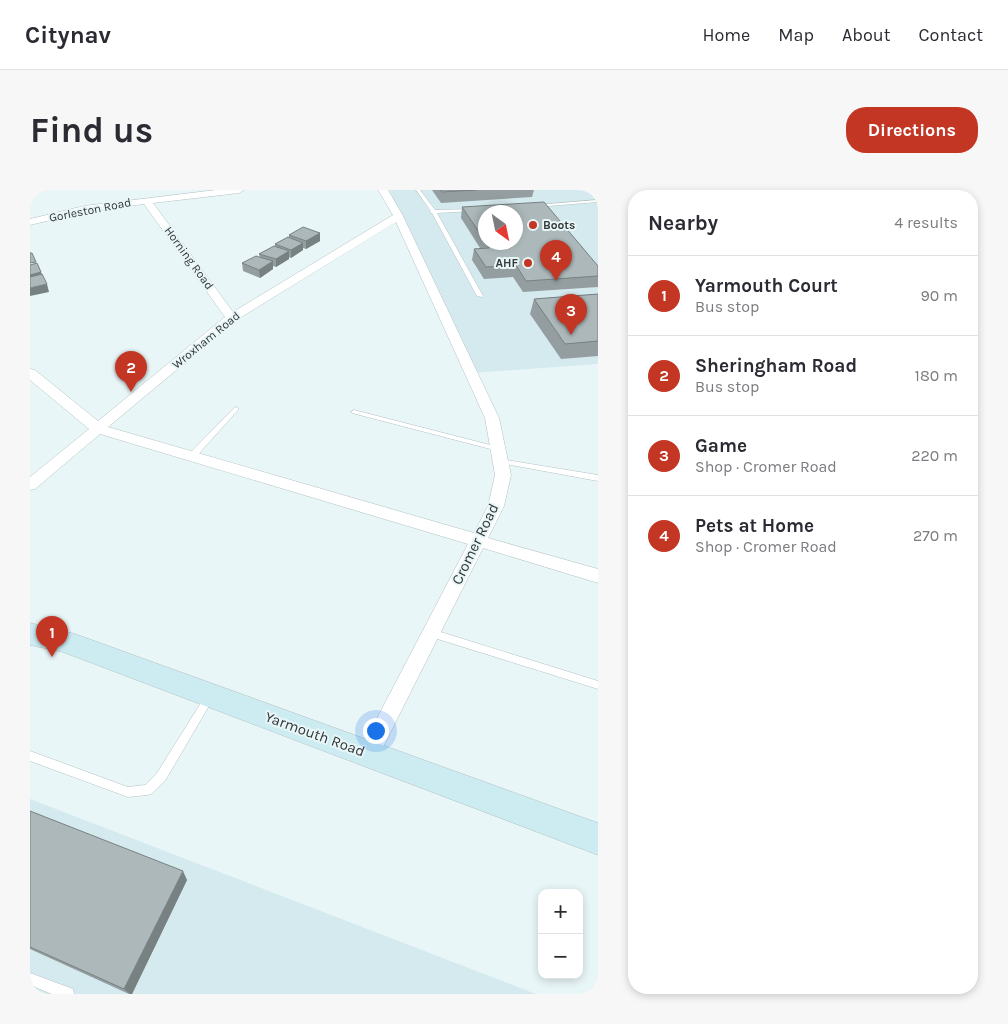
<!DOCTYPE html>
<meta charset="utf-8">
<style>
body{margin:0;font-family:Karla,sans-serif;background:#f7f7f7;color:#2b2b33}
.controls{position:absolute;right:15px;bottom:15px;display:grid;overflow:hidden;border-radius:10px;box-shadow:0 2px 8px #0003}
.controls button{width:45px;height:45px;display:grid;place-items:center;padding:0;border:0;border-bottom:1px solid #e1e1e2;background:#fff;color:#2b2b33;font:25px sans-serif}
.compass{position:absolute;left:448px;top:15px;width:45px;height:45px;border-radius:50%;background:#fff;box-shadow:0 2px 8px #0003;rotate:147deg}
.you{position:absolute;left:345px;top:540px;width:18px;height:18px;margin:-12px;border:4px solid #fff;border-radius:50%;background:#1a73e8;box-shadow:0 0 0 8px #1a73e833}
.badge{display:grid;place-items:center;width:32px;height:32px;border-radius:50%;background:#c33624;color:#fff;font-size:16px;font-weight:700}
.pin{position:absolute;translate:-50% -41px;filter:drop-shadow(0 1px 2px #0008)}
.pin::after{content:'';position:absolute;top:26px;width:18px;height:15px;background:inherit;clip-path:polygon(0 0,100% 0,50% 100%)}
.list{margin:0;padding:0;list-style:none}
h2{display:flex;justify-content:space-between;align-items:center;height:65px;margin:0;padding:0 20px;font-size:21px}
h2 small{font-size:16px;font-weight:400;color:#7c7c81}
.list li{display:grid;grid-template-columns:32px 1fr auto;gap:15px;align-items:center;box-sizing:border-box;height:80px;padding:0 20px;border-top:1px solid #e1e1e2}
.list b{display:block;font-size:19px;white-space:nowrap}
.list p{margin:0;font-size:16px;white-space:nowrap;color:#7c7c81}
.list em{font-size:16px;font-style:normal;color:#7c7c81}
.map{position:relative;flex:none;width:568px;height:804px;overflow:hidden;border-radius:20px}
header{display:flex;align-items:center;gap:30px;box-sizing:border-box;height:70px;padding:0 25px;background:#fff;border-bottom:1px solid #e1e1e2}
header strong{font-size:24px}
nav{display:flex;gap:28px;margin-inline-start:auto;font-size:18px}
.intro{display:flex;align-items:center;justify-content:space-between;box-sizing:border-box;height:120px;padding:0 30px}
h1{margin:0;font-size:35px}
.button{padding:12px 22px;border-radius:20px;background:#c33624;color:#fff;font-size:18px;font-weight:700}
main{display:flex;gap:30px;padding:0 30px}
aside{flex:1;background:#fff;border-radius:20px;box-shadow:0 2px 8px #0003}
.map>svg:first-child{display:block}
.built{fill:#d5eaef;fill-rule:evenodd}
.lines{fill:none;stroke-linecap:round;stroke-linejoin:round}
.lane-casing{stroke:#b4c1c3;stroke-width:1}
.street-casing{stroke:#b4c1c3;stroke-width:1}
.secondary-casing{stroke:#b4c1c3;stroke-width:1}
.lane{fill:#fff;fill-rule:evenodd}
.street{fill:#fff;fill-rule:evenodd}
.secondary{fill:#ccecf2;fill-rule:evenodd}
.wall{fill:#949ea0}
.shaded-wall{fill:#788182}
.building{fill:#acb8ba;stroke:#788182}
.poi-dot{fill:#c33624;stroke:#e9f6f8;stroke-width:2}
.labels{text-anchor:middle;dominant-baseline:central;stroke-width:4;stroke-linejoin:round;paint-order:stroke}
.far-street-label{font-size:12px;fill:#333839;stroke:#e9f6f8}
.far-poi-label{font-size:12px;font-weight:bold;fill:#333839;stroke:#e9f6f8;text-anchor:start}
.street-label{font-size:15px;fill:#333839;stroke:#e9f6f8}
</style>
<header>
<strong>Citynav</strong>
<nav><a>Home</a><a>Map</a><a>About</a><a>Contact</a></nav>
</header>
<div class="intro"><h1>Find us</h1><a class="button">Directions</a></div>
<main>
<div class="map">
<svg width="568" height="804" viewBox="0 0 568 804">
<rect width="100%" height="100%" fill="#e9f6f8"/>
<!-- built -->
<g class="built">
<path d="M 359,0 L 568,0 L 568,174 L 442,183 ZM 456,22 L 486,22 L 486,52 L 456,52 Z"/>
<polygon points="0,609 506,804 0,804"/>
</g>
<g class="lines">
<!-- lane casing -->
<g class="lane-casing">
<g id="lane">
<polygon points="386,0 390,0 405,20 443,19 445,20 443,21 407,23 453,106 452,107 447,106 402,23 400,23 401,21"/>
<polygon points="568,10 568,12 506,17 504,16 506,15"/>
<polygon points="206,217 208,218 208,220 165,268 159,268 159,264 204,218"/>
<polygon points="324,220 468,257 472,259 468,261 322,223 321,222"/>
<polygon points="467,269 470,269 568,285 568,291 470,273 466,271"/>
<polygon points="401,439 568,491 568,499 398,446 396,443 398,440"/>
<polygon points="180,502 183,503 185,506 183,509 135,591 121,604 117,605 98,607 0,571 0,561 98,597 115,595 127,583 177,503"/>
<polygon points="0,783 43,799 44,804 22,804 0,795"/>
</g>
</g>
<!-- street casing -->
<g class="street-casing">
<path id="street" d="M 186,0 L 214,0 L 209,3 L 123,13 L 203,122 L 363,25 L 348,0 L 358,0 L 373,26 L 469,228 L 481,285 L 474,316 L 458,348 L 568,379 L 568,393 L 453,358 L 346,571 L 339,574 L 332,571 L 329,564 L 332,557 L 438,354 L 70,244 L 5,299 L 0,300 L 0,287 L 59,239 L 0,190 L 0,179 L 5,180 L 68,231 L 195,127 L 114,14 L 54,22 L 0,35 L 0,29 L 54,16 ZM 366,32 L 455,228 L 465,285 L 458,316 L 444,343 L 78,237 L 205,131 Z"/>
</g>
<!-- secondary casing -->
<g class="secondary-casing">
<polygon id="secondary" points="0,433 45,444 568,633 568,665 33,462 0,455"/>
</g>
<!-- lane -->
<use href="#lane" class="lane"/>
<!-- street -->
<use href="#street" class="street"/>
<!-- secondary -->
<use href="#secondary" class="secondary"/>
</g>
<!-- wall -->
<g class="wall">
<polygon points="402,0 504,0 502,7 411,13"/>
<polygon points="432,17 568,76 568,97 493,102 483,87 454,89 442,70 444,59 450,58 431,28"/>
<polygon points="290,43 290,51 276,59 273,58 273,60 261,68 259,67 259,69 246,77 243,76 243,79 230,88 213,81 212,73 230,67 229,64 245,56 245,54 259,47 259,45"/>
<polygon points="568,104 568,166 531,169 500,124 504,109"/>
<polygon points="0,621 157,690 102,804 99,804 0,759"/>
</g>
<!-- shaded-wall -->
<g class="shaded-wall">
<polygon points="290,43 290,51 276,59 276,51"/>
<polygon points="273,53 273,60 261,68 261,60"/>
<polygon points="259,61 259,69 246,77 246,69"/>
<polygon points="243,71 243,79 230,88 229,80"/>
<polygon points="11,82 14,90 0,93 0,85"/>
<polygon points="17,94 19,102 0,106 0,98"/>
<polygon points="153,681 157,690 102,804 100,804 94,799"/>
</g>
<!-- building -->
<g class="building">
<polygon points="410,0 446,0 412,2"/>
<polygon points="514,12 568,76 568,86 496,91 486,75 456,77 444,59 459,58 456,52 486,52 486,22 456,22 456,52 432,17"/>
<polygon points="273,37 290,43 276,51 259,45"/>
<polygon points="258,47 273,53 261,60 245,54"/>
<polygon points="244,56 259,61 246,69 229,64"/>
<polygon points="0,63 2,63 6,72 0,73"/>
<polygon points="226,66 243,71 229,80 212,73"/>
<polygon points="7,73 11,82 0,85 0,75"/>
<polygon points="12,84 17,94 0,98 0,87"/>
<polygon points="568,104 568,151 535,154 504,109"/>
<polygon points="0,621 153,681 94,799 0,757"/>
</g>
<!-- markers -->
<g class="poi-dot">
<circle cx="503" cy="35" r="5"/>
<circle cx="498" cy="73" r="5"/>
</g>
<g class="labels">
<!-- far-street labels -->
<g class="far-street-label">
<text transform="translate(60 20) rotate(-11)">Gorleston Road</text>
<text transform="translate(159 68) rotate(54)">Horning Road</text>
<text transform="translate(176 150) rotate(-39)">Wroxham Road</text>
</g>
<!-- far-poi labels -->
<g class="far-poi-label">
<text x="513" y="35">Boots</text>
<text x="488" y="73" text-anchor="end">AHF</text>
</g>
<!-- street labels -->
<g class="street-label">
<text transform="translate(445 354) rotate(-64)">Cromer Road</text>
<text transform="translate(285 544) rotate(20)">Yarmouth Road</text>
</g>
</g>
</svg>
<div class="controls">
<button>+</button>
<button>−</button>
</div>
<svg class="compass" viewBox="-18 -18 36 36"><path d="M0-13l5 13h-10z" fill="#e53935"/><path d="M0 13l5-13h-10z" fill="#7c7c81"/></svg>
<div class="you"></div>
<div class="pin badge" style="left:22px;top:467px">1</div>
<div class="pin badge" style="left:101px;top:202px">2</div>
<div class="pin badge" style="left:541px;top:145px">3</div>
<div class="pin badge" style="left:526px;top:91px">4</div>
</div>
<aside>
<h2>Nearby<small>4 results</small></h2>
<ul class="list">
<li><span class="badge">1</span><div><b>Yarmouth Court</b><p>Bus stop</p></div><em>90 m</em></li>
<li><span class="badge">2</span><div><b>Sheringham Road</b><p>Bus stop</p></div><em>180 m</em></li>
<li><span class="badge">3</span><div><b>Game</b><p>Shop · Cromer Road</p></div><em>220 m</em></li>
<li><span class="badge">4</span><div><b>Pets at Home</b><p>Shop · Cromer Road</p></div><em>270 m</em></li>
</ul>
</aside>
</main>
